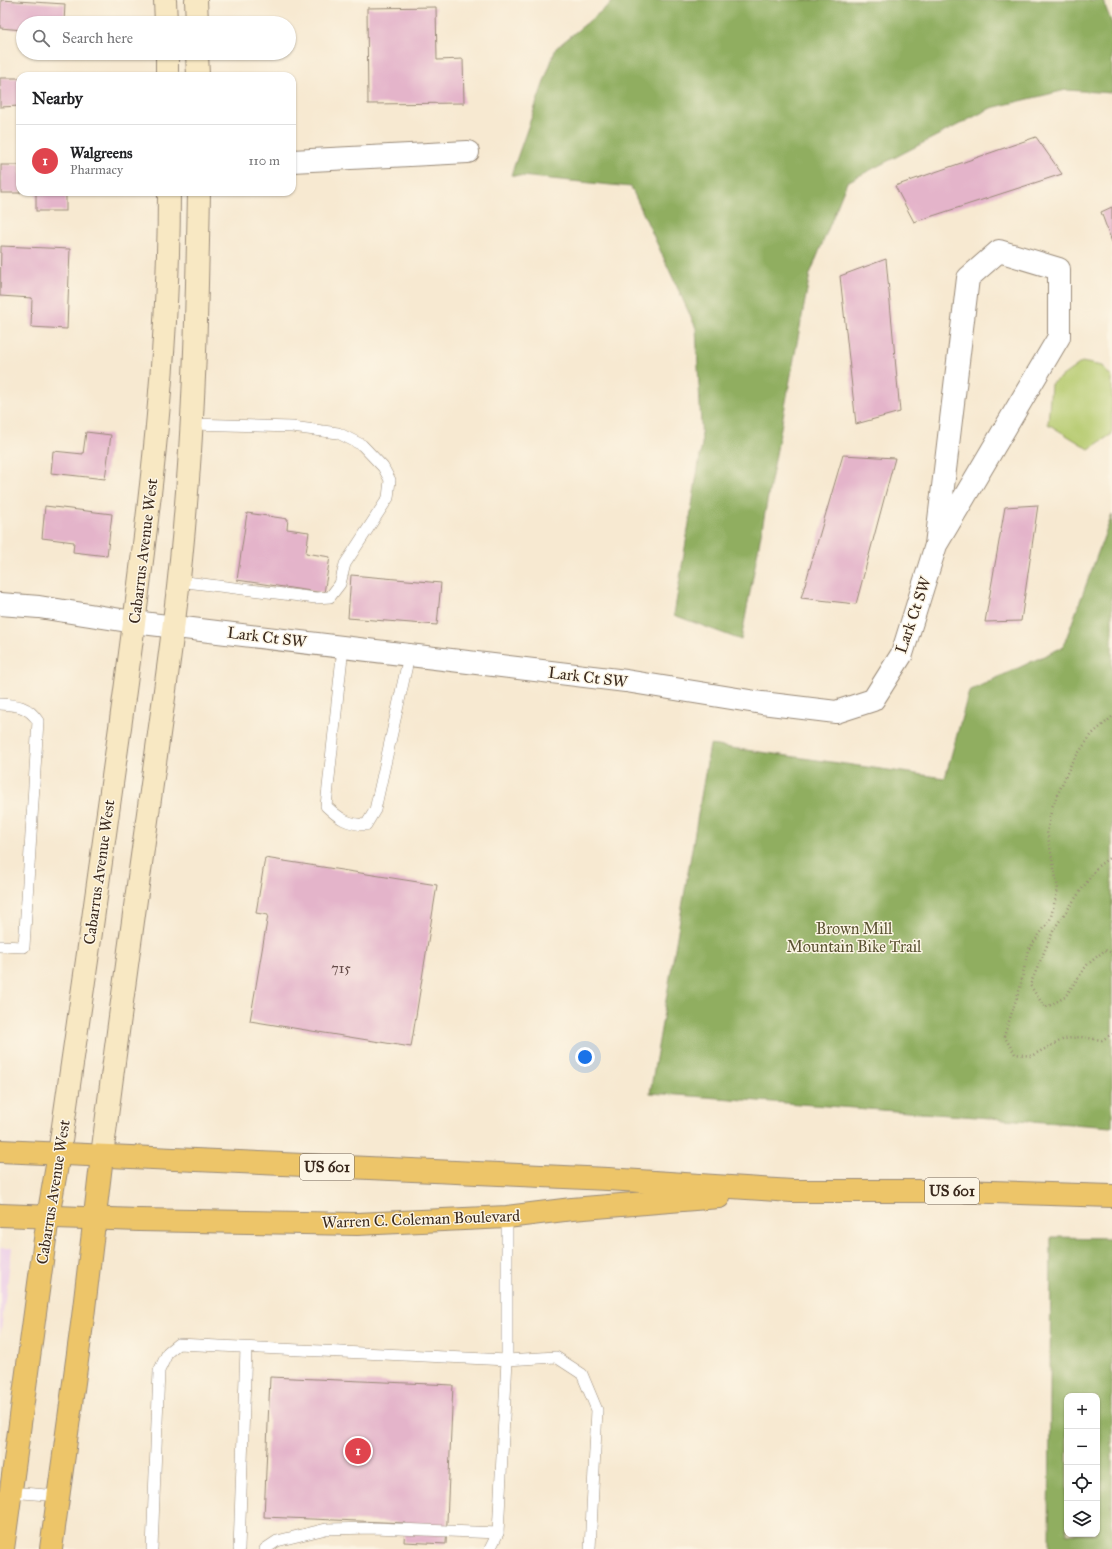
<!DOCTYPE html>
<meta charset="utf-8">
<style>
body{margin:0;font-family:"IM FELL Great Primer",serif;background:#f2f2f2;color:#202124}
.controls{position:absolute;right:12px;bottom:12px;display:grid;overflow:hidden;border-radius:8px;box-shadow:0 1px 3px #0004}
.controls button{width:36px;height:36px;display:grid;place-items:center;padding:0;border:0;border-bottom:1px solid #e0e0e0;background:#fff;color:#202124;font:20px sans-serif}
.you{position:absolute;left:585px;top:1057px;width:14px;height:14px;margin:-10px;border:3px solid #fff;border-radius:50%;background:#1a73e8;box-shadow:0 0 0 6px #1a73e833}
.badge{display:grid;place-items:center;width:26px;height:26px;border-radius:50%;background:#0f766e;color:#fff;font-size:13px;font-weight:700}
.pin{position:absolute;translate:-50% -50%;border:2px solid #fff;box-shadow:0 1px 4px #0006}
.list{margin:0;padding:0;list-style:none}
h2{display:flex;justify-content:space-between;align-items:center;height:52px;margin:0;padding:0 16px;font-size:17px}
h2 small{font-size:13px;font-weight:400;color:#757577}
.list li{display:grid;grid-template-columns:26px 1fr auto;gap:12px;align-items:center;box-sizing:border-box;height:72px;padding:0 16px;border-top:1px solid #e0e0e0}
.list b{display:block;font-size:15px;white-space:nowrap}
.list p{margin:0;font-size:13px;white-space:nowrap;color:#757577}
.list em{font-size:13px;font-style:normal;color:#757577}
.icon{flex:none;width:22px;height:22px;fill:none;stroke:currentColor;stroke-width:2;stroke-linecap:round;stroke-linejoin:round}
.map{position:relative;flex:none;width:1112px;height:1549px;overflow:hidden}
.search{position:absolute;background:#fff;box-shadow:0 1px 3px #0004;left:16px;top:16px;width:280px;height:44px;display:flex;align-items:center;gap:10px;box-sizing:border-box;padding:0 14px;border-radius:22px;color:#757577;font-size:15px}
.panel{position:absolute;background:#fff;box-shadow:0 1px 3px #0004;left:16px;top:72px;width:280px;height:124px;border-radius:12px}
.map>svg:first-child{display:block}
.built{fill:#edd0e8}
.green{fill:#b5ca6e;stroke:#787a46}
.forest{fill:#90ae61;stroke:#666c40;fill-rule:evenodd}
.building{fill:#e4b4ca}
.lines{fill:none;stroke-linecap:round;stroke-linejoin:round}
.lane-casing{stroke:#998a78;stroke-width:12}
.street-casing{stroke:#998a78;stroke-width:24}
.secondary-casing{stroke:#998a78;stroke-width:24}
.primary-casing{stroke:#998a78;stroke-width:24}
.highway-casing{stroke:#998a78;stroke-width:24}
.path{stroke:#998a78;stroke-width:2.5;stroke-dasharray:1 3;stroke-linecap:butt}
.lane{stroke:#fff;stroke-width:11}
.street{stroke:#fff;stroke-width:22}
.secondary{stroke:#f8e8c3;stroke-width:22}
.primary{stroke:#edc569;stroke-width:22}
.highway{stroke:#edc569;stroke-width:22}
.labels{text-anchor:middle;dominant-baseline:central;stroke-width:3;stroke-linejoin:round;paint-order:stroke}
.number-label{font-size:14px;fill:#654c49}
.shield{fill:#fcf5e5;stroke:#75675a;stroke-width:1}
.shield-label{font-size:15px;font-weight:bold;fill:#3b2a1e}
.street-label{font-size:16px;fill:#3b2a1e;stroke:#fcf5e5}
.park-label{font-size:16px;fill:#5a5232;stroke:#fcf5e5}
</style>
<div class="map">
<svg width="1112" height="1549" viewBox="0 0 1112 1549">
<rect width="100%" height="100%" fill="#fcf5e5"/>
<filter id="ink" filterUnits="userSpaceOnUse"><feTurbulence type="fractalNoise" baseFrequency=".025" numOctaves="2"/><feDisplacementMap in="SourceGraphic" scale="8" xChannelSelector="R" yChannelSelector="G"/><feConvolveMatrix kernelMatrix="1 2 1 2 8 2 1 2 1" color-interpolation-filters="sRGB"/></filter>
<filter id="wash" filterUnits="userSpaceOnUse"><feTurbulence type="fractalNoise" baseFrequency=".012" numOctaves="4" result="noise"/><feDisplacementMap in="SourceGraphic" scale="16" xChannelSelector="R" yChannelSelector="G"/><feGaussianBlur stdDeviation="0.9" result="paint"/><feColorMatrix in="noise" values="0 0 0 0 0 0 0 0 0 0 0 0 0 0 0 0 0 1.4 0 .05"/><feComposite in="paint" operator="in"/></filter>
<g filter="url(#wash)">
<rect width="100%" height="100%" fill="#f7e9d1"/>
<!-- built -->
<polygon class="built" points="0,1248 12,1248 0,1337"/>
<!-- green -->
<polygon class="green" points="1082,362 1102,366 1112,378 1112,434 1089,449 1048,424 1051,384"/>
<!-- forest -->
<g class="forest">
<polygon points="615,0 1103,0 1112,24 1112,93 1066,90 991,108 847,182 810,274 741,640 674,615 702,444 696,328 631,187 511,175 556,48"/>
<polygon points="1112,515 1112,1127 650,1093 710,745 945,778 969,691 1063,647"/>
<path d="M 1051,1237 L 1112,1238 L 1112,1549 L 1049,1549 ZM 1067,1396 L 1097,1396 L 1097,1534 L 1067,1534 Z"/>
</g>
<g id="blocks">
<!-- building -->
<g class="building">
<polygon points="1,0 65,4 64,23 23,23 23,30 0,28"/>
<polygon points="436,7 437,60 463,59 464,103 368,104 367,8"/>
<polygon points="0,78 20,78 20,106 0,107"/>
<polygon points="1036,137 1062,174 914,222 895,186"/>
<rect x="1" y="165" width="19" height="28"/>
<rect x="36" y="192" width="30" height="19"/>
<polygon points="1112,207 1112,242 1101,212"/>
<polygon points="1,246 70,249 67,329 31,327 32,298 0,296"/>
<polygon points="886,259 900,412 856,424 840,276"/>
<polygon points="86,432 111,435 105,479 51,473 53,451 83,454"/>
<polygon points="843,455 895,458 856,604 801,598"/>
<polygon points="1038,505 1021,621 985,622 1005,507"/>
<polygon points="45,506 112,514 107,556 73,552 74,542 42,538"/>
<polygon points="247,513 288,519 287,529 309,532 306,553 330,557 324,593 237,580"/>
<polygon points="351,575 441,583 437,625 348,618"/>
<polygon points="265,858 437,885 411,1047 250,1021 268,915 256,913"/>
<polygon points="270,1377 453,1385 446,1544 404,1542 405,1523 264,1517"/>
</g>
</g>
</g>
<g filter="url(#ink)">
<use href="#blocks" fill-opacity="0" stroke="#998a78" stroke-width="1"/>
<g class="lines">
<!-- lane casing -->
<g class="lane-casing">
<g id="lane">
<polyline points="178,581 316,598 330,597 340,584 345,564 388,498 390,480 383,467 362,445 338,433 292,427 192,424"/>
<path d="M 343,647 L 326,806 C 340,819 347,824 366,825 L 375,810 L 409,656"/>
<path d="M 0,704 C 17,705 28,706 38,721 L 24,947 L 0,946"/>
<polyline points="10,1492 59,1496"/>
<polyline points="152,1549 159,1371 168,1352 178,1344 507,1360 556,1357 582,1374 597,1410 590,1549"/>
<polyline points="239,1549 246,1348"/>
<polyline points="265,1549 277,1541 326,1529 374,1528 498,1533"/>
<polyline points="490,1549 498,1533 507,1360 507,1217"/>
</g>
</g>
<!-- street casing -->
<g class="street-casing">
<g id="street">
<polyline points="292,161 468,152"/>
<polyline points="0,604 39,607 134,622 626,681 762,703 836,712 873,700 902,654 936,545 1059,337 1059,269 999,251 968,278 936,545"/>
</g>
</g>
<!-- secondary casing -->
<g class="secondary-casing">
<g id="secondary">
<polyline points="165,0 166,23"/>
<polyline points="196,0 197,23"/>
<polyline points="167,53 167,76"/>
<polyline points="197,53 198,76"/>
<path d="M 59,1154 C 80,1009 101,865 121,720 C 145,545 169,369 169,192"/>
<path d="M 102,1156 C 119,1017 139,879 158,741 C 169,662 180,583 186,504 C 195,400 197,296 199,192"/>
</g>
</g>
<!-- primary casing -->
<g class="primary-casing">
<g id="primary">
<polyline points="3,1549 48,1217 59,1154"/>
<polyline points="51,1549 83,1317 102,1156"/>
</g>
</g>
<!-- highway casing -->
<g class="highway-casing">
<g id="highway">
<polyline points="0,1151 608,1179 792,1191 959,1191 1112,1196"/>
<polyline points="0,1215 139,1220 357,1224 507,1217 572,1209 719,1197"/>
</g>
</g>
<!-- path -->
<g class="path">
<polyline points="1112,717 1092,734 1072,762 1052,807 1047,832 1058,889 1050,920 1028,950 1020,988 1004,1036 1015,1054 1031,1056 1064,1039 1081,1037 1102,1040 1112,1034"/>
<polyline points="1112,856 1098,866 1054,929 1030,985 1045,1008 1065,997 1087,965 1105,950 1112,953"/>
</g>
<!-- lane -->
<use href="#lane" class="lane"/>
<!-- street -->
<use href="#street" class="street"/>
<!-- secondary -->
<use href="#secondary" class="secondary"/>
<!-- primary -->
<use href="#primary" class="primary"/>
<!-- highway -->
<use href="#highway" class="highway"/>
</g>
</g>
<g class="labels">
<!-- number labels -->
<g class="number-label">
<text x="341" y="968">715</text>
</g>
<!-- shield labels -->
<g class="shield">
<rect x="300" y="1154" width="54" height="26" rx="3"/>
<rect x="925" y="1178" width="54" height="26" rx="3"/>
</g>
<g class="shield-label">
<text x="327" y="1167">US 601</text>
<text x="952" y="1191">US 601</text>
</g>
<!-- street labels -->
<g class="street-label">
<text transform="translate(143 551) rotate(-83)">Cabarrus Avenue West</text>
<text transform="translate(913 615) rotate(-71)">Lark Ct SW</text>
<text transform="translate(267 637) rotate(7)">Lark Ct SW</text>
<text transform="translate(588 677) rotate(7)">Lark Ct SW</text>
<text transform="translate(99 872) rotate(-82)">Cabarrus Avenue West</text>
<text transform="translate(53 1192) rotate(-81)">Cabarrus Avenue West</text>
<text transform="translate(421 1219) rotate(-2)">Warren C. Coleman Boulevard</text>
</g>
<!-- park labels -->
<g class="park-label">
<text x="854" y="928">Brown Mill<tspan x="854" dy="18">Mountain Bike Trail</tspan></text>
</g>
</g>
</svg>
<div class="controls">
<button>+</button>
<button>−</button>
<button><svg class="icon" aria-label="locate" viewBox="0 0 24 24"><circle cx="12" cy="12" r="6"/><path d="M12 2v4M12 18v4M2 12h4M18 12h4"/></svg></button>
<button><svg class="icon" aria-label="layers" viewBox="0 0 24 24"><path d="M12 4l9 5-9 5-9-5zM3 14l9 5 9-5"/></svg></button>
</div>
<div class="you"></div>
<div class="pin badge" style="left:358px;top:1451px;background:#e0444e">1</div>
<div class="search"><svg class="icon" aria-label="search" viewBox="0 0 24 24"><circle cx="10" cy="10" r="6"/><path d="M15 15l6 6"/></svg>Search here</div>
<section class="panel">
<h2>Nearby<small></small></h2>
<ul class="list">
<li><span class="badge" style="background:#e0444e">1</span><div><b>Walgreens</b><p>Pharmacy</p></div><em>110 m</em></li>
</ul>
</section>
</div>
